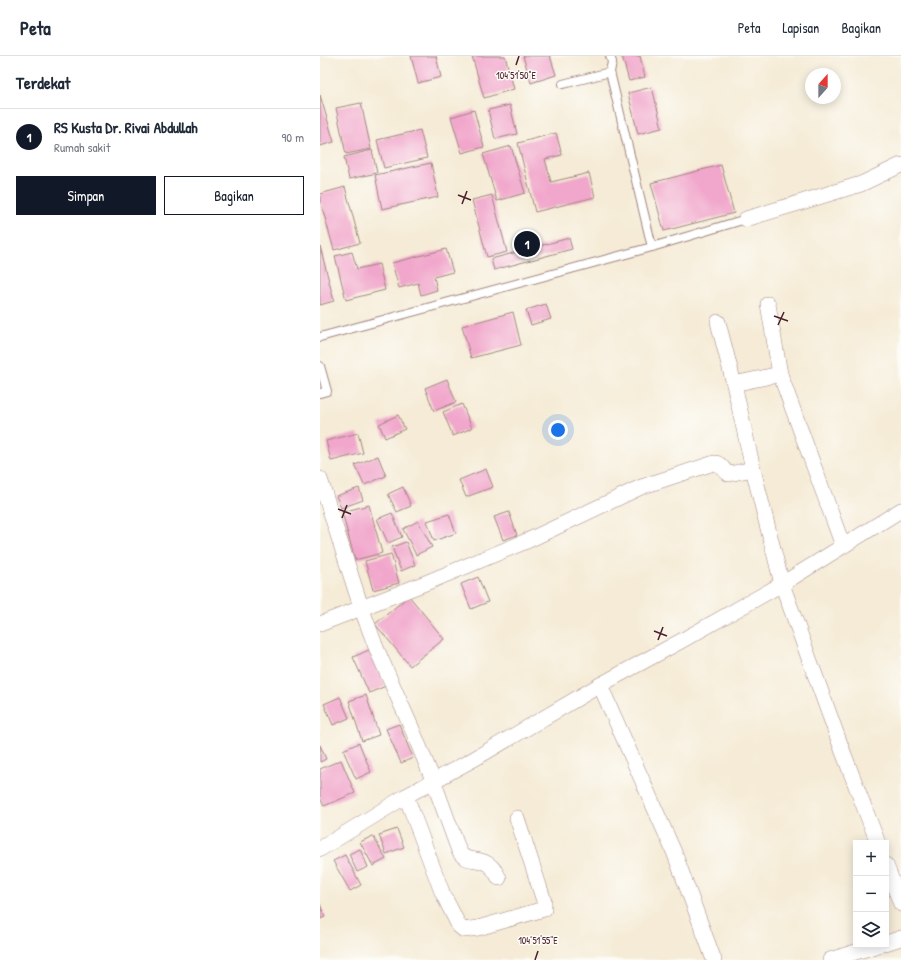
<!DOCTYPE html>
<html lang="id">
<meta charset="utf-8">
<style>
body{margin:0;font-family:"Patrick Hand",sans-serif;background:#f6f6f7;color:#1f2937}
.controls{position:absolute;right:12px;bottom:12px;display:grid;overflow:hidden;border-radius:0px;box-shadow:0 2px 10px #0003}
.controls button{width:36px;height:36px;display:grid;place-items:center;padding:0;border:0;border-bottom:1px solid #e0e1e3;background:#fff;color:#1f2937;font:20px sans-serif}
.compass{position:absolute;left:485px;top:12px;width:36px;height:36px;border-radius:50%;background:#fff;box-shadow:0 2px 10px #0003;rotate:21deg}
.you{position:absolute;left:238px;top:374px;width:14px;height:14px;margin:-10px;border:3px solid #fff;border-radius:50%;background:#1a73e8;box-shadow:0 0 0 6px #1a73e833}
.badge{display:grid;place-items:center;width:26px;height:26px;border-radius:50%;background:#111827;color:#fff;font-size:13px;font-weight:700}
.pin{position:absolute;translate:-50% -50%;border:2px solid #fff;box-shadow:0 1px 4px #0006}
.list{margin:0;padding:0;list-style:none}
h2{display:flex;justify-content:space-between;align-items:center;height:52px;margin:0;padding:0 16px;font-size:17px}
h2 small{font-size:13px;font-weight:400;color:#747a83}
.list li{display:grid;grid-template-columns:26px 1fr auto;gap:12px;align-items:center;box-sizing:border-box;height:56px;padding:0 16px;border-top:1px solid #e0e1e3}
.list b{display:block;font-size:15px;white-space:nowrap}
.list p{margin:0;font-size:13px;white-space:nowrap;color:#747a83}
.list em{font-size:13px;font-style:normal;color:#747a83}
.actions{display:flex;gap:8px;padding:12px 16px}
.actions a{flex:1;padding:9px 0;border:1px solid #111827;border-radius:0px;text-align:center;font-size:14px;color:#111827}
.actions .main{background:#111827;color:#fff}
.icon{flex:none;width:22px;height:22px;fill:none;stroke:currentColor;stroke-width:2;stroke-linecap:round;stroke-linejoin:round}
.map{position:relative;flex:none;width:581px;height:904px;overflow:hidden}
header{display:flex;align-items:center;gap:24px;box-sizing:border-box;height:56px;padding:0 20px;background:#fff;border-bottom:1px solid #e0e1e3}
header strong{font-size:19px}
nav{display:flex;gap:22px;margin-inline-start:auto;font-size:14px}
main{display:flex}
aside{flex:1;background:#fff}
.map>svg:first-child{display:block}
.building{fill:#f1a6cb}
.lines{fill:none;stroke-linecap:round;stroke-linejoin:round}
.service-casing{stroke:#a08580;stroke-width:10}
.minor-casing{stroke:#a08580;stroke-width:16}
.service{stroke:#fff;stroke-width:8}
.minor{stroke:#fff;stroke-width:15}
.ticks{fill:none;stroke:#4a1f2b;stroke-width:1.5}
.ticks-label{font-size:10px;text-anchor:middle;fill:#4a1f2b;stroke:#fdfcf7;stroke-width:3;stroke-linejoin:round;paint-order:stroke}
</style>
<header>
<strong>Peta</strong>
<nav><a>Peta</a><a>Lapisan</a><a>Bagikan</a></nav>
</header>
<main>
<aside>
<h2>Terdekat<small></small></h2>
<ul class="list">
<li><span class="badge">1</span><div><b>RS Kusta Dr. Rivai Abdullah</b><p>Rumah sakit</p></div><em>90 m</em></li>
</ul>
<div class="actions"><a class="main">Simpan</a><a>Bagikan</a></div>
</aside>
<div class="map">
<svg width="581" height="904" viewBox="0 0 581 904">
<rect width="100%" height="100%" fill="#fdfcf7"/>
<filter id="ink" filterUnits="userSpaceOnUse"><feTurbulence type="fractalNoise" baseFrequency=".025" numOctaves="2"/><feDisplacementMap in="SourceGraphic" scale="8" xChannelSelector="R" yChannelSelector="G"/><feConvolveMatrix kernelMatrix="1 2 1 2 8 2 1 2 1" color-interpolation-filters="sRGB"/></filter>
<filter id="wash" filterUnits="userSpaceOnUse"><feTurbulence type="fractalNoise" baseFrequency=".012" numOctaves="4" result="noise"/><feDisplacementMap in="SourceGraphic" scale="16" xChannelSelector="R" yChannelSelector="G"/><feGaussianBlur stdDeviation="0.9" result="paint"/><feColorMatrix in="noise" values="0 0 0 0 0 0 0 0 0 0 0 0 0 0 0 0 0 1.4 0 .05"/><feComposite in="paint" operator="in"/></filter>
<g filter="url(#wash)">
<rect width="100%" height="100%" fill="#f5ebd6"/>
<g id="blocks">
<!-- building -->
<g class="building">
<polygon points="91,0 116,0 121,21 98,27"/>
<polygon points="152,0 185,0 194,33 164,42"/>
<polygon points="203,0 230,0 236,19 211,27"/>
<polygon points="302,0 320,0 325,21 309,25"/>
<polygon points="332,31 342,72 318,78 308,37"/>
<polygon points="0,39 14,86 0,90"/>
<polygon points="41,47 51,93 26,98 16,52"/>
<polygon points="190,49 197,78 175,83 168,54"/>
<polygon points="154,54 164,91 142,97 131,61"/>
<polygon points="100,74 107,102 64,112 57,84"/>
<polygon points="236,77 242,99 225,103 231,126 269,117 275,141 215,156 198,87"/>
<polygon points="191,90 205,137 177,145 163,98"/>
<polygon points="52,94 57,117 29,123 24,101"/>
<polygon points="111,107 118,141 62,153 55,119"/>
<polygon points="401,109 414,157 344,175 331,127"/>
<polygon points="25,131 40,187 14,194 0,144 0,138"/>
<polygon points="172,139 187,196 167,201 152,144"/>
<polygon points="249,182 252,193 174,214 171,203"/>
<polygon points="0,190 14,245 0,249"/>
<polygon points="126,193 133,216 114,221 117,234 101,239 98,227 79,232 72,207"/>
<polygon points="32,196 37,213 59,208 65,234 26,244 15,200"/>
<polygon points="226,248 231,263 211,269 206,254"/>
<polygon points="193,256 201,289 151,302 142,270"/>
<polygon points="127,323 136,346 114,355 105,332"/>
<polygon points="142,348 152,372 133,380 123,356"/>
<polygon points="78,359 85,373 65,382 59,368"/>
<polygon points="38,377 43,397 11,405 6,385"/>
<polygon points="58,400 66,420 44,429 35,409"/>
<polygon points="166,413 173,431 146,441 139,424"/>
<polygon points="83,431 91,450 77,456 68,438"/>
<polygon points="39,432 43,444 21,452 16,440"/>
<polygon points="49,449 62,497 35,504 22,456"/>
<polygon points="189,456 197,479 183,484 174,461"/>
<polygon points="72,457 82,481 68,487 57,463"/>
<polygon points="129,458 136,477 114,485 107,465"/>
<polygon points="98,465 112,491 96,499 83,473"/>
<polygon points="86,486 95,509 81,515 72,491"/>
<polygon points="71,498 79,527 53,534 45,505"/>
<polygon points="158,521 168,546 151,553 141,528"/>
<polygon points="89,540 124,583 90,610 55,568"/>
<polygon points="49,594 66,630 49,637 33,601"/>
<polygon points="46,639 59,679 42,685 29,645"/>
<polygon points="20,641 29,662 13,669 4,648"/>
<polygon points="79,668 93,702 81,707 66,673"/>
<polygon points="39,687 51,716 36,723 23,694"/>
<polygon points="0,689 6,703 0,706"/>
<polygon points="21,704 35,737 4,750 0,742 0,713"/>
<polygon points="77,773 84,791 66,798 59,779"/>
<polygon points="53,780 66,803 53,810 40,786"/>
<polygon points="40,793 48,811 37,816 29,798"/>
<polygon points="25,799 41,829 30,835 13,805"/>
<polygon points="0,848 5,861 0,863"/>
</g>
</g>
</g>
<g filter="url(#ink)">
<use href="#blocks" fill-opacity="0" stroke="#a08580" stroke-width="1"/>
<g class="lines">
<!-- service casing -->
<g class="service-casing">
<g id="service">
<polyline points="243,28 290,16"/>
<polyline points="332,191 426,163"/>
<polyline points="0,281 332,191 290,16 292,6 290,0"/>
<polyline points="0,310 7,335 0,337"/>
</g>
</g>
<!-- minor casing -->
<g class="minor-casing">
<g id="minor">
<polyline points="426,163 541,128 581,109"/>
<polyline points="448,248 460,318 523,490"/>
<polyline points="398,266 414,328 433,413 462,528 523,696 558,787"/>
<polyline points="414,328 460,318"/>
<path d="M 0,423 L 41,551 L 57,594 L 92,673 L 113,724 L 139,795 C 145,806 154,802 164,806 C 172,809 176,816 179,822"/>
<path d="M 0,568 L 108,526 L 209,484 L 321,431 L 394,407 C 402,407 403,415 409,418 L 433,413"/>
<polyline points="280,629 354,796 394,904"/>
<polyline points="86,740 122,836 139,870 144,874 158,872 224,853 224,845 197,762"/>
<polyline points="0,793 86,740 154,703 280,629 361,585 462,528 581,454"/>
<polyline points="566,809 581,848"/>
<polyline points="566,887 581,882"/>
<polyline points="510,904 558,889"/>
</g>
</g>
<!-- service -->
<use href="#service" class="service"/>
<!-- minor -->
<use href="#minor" class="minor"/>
</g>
</g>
<!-- ticks -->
<path class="ticks" d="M 196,9 L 199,0M 138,139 L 151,144M 142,148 L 147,135M 454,260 L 468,265M 458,269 L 464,256M 18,453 L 31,458M 22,462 L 27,449M 334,575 L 347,580M 338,584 L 343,571M 215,904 L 218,895"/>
<g class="ticks-label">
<text x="196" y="23">104°51'50"E</text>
<text x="218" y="888">104°51'55"E</text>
</g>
</svg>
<div class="controls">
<button>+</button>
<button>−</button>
<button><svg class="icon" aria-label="layers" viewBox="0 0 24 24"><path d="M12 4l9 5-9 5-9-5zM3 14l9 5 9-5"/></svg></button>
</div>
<svg class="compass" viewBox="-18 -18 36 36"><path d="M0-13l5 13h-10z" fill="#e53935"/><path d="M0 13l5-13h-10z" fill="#747a83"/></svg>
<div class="you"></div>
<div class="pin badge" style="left:207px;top:188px">1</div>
</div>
</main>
